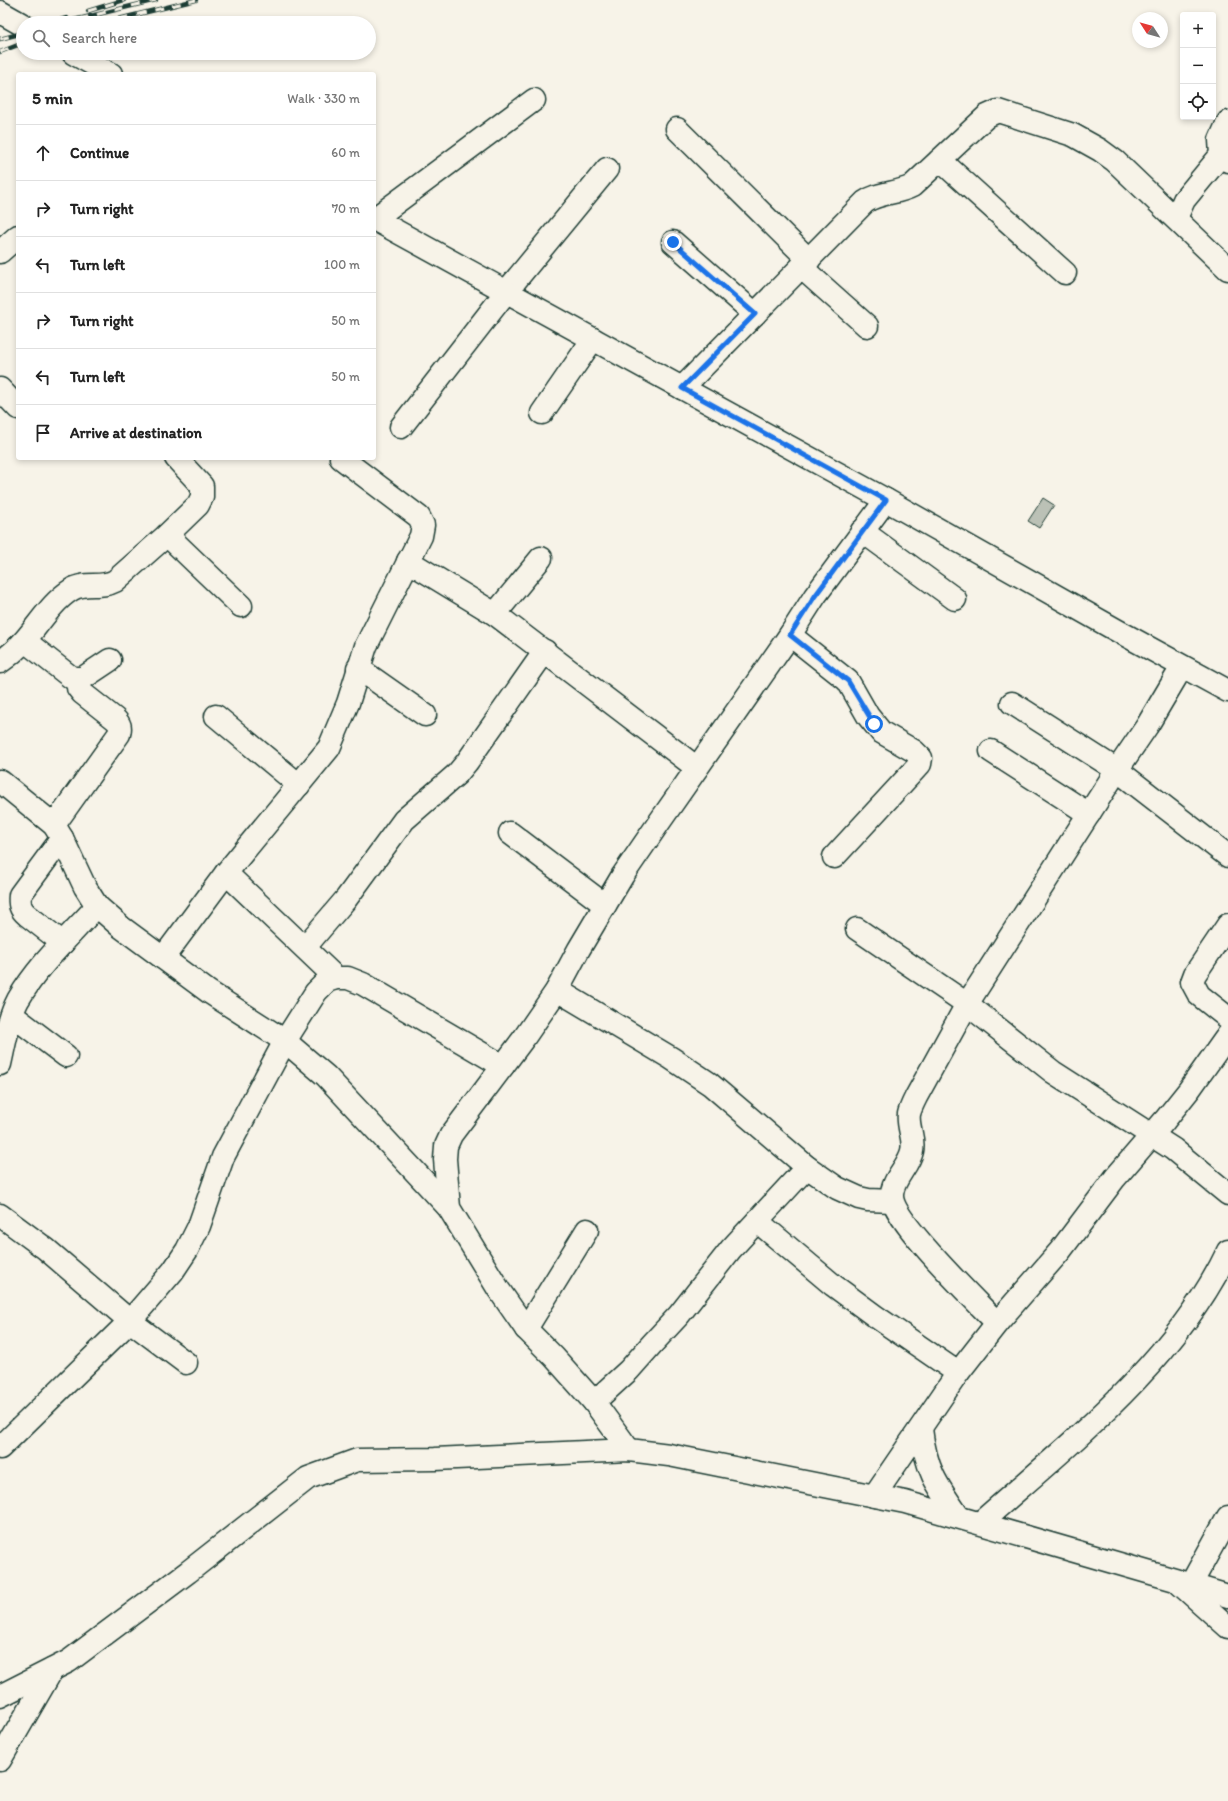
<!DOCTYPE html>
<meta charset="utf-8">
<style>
body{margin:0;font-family:Itim,sans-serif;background:#f6f6f6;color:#222}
.controls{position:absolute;right:12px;top:12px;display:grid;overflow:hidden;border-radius:4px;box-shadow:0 2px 6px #0003}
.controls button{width:36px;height:36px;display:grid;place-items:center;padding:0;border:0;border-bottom:1px solid #e0e0e0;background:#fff;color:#222;font:20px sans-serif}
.compass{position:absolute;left:1132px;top:12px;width:36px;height:36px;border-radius:50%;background:#fff;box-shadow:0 2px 6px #0003;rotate:306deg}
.stop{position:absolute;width:12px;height:12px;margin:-9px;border:3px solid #1a73e8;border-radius:50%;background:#fff}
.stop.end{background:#1a73e8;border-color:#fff;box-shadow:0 1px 4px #0008}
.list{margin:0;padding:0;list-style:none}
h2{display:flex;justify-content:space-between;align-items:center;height:52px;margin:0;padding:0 16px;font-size:17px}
h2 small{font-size:13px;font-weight:400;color:#767676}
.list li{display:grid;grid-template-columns:26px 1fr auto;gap:12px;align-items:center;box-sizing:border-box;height:56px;padding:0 16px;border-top:1px solid #e0e0e0}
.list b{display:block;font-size:15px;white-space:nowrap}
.list em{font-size:13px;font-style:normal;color:#767676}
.icon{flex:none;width:22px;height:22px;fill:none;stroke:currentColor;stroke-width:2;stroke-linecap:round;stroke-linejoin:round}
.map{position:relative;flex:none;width:1228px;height:1801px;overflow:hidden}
.search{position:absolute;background:#fff;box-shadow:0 2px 6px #0003;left:16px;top:16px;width:360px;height:44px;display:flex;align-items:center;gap:10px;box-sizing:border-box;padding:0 14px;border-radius:22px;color:#767676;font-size:15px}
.panel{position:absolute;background:#fff;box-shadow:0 2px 6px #0003;left:16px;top:72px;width:360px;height:388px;border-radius:4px}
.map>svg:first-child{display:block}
.building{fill:#bbc1b6;stroke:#1f3d34}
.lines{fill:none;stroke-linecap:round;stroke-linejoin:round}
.minor-casing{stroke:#1f3d34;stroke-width:25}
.major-casing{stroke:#1f3d34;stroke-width:25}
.minor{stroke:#f7f3e8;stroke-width:22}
.major{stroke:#f7f3e8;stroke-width:22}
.rail-casing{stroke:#1f3d34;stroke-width:4.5}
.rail{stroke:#f7f3e8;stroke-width:3;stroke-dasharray:9;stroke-linecap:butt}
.route{stroke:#1a73e8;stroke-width:5}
</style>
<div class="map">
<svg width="1228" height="1801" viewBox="0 0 1228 1801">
<rect width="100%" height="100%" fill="#f7f3e8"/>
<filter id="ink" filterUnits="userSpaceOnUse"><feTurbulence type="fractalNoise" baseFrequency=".025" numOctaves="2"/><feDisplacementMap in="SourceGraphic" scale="8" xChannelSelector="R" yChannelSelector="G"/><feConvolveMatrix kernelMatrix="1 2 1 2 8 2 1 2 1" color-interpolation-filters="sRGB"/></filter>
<g filter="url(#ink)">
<!-- building -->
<polygon class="building" points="1043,498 1054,505 1039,528 1028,521"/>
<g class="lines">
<!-- minor casing -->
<g class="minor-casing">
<g id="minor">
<polyline points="677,129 809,260"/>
<polyline points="1221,155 1220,140 1228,122"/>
<polyline points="940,160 1065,273"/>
<polyline points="1176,218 1184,200 1221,155 1228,161"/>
<polyline points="374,219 534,100"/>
<polyline points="673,242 755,314"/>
<polyline points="0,252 18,236"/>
<polyline points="802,268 867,326"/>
<path d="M 682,388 L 865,202 C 879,192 897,194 912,186 L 987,116 L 998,111 L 1073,135 L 1100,150 L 1115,161 L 1228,269"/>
<polyline points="0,389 18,408"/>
<polyline points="542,413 593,339"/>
<polyline points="401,427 506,292 607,169"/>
<polyline points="862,531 955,599"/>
<polyline points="167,535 241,606"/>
<polyline points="541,558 495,614 697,768"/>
<polyline points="408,561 495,614"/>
<polyline points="790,635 848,681 868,716 881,732 914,751 921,758 920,764 834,857"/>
<polyline points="25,641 72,678 83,678 110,660"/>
<path d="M 0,662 C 9,656 18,648 25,640 C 40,623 52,602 71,590 C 85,581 100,589 115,581 L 167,535 L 198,505 L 202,497 L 202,486 L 176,458"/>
<polyline points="358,668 425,715"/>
<polyline points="1012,703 1117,770 1228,856"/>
<polyline points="216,716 299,785"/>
<polyline points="991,751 1089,814"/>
<polyline points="0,781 54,825 62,838 85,887 97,906 121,927 209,992 285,1041 326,1076 449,1208"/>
<path d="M 54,825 L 119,734 C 121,727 120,724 115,719 L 82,693 L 78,688 L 78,679"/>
<polyline points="510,833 605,905"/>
<path d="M 62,838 L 20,895 C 19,904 20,909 27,915 L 63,943"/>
<polyline points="226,873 336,978"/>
<polyline points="1228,925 1195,974 1192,982 1199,995 1228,1018"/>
<polyline points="857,929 967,1004 1053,1072 1173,1149 1228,1194"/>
<polyline points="305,947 346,899 404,820 457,774 467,762 545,651"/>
<polyline points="163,958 226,873 329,748 348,703 366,646 421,536 423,525 419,517 341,458"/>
<polyline points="557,990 671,1058 710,1084 807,1167 837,1188 859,1198 868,1200 892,1201"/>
<polyline points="12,1015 66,1056"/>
<path d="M 0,1064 C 5,1043 8,1019 18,1000 C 38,965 70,936 97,906"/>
<polyline points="0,1215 46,1249 130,1321 186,1363"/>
<polyline points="757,1221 833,1285 875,1316 958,1373"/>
<path d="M 997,1323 C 977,1302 891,1219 892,1195 C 892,1179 909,1166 912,1151 C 915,1138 907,1127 909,1114 C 910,1109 913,1103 916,1097 L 967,1004 L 1117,770 L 1147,726 L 1182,667"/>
<polyline points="526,1329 587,1230"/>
<polyline points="594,1402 629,1370 652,1344 679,1315 731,1249 807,1167"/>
<path d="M 921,1429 C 926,1470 936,1484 959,1517"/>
<polyline points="0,1448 130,1321 173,1271 187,1250 199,1226 223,1157 285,1041 316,992 327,981 336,978 348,978 363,984 503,1066"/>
<polyline points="629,1450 594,1402 554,1357 526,1329 499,1290 449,1208 445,1159 446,1146 451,1135 524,1038 557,990 579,949 623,875 658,824 790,635 815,596 886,500"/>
<polyline points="874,1496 958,1373 997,1323 1060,1251 1115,1178 1165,1120 1189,1090 1228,1035"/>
<path d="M 980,1523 C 1069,1444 1176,1361 1228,1251"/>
<polyline points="1180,1584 1228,1627"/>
<polyline points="1191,1584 1228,1517"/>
<polyline points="0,1696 69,1661 188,1572 308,1478 357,1460 435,1459 629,1450 669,1455 905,1502 1175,1580 1228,1596"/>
<polyline points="0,1760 52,1670"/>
</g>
</g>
<!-- major casing -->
<g class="major-casing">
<g id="major">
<polyline points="0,12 23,25"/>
<polyline points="73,53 111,74"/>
<polyline points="374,219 886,500 1118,631 1228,691"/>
</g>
</g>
<!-- minor -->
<use href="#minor" class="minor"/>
<!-- major -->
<use href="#major" class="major"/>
<!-- rail casing -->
<g class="rail-casing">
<g id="rail">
<polyline points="88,11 124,0"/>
<polyline points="50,23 67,18"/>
<polyline points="62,23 156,0"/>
<polyline points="102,23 196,0"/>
<polyline points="0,39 23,33"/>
<polyline points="0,52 23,43"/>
</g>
</g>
<!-- rail -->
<use href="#rail" class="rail"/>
</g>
</g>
<g class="lines" filter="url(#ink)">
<!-- route -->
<polyline class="route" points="673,242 755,314 682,388 886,500 815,596 790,635 848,681 874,724"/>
</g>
</svg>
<div class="controls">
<button>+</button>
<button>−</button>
<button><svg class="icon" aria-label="locate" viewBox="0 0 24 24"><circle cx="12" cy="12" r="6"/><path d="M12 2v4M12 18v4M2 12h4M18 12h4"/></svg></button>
</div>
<svg class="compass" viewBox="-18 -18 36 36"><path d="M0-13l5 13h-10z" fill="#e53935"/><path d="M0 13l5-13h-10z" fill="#767676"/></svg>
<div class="stop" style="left:874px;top:724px"></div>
<div class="stop end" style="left:673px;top:242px"></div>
<div class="search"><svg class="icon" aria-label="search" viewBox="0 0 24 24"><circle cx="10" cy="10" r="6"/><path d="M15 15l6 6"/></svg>Search here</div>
<section class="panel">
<h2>5 min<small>Walk · 330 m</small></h2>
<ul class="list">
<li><svg class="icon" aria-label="ahead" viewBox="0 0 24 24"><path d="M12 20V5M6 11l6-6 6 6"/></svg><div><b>Continue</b></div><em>60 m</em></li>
<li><svg class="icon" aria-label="right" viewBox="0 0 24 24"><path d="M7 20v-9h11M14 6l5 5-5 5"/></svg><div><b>Turn right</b></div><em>70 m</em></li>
<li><svg class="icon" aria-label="left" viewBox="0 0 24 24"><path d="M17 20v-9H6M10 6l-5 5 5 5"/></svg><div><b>Turn left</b></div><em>100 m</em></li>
<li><svg class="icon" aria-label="right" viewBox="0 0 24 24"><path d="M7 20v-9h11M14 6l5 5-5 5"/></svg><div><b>Turn right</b></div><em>50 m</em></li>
<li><svg class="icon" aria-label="left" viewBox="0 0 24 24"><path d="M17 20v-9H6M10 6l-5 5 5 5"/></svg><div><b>Turn left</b></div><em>50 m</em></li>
<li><svg class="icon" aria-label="arrive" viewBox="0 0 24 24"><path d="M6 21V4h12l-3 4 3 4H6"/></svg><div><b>Arrive at destination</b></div></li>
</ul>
</section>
</div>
